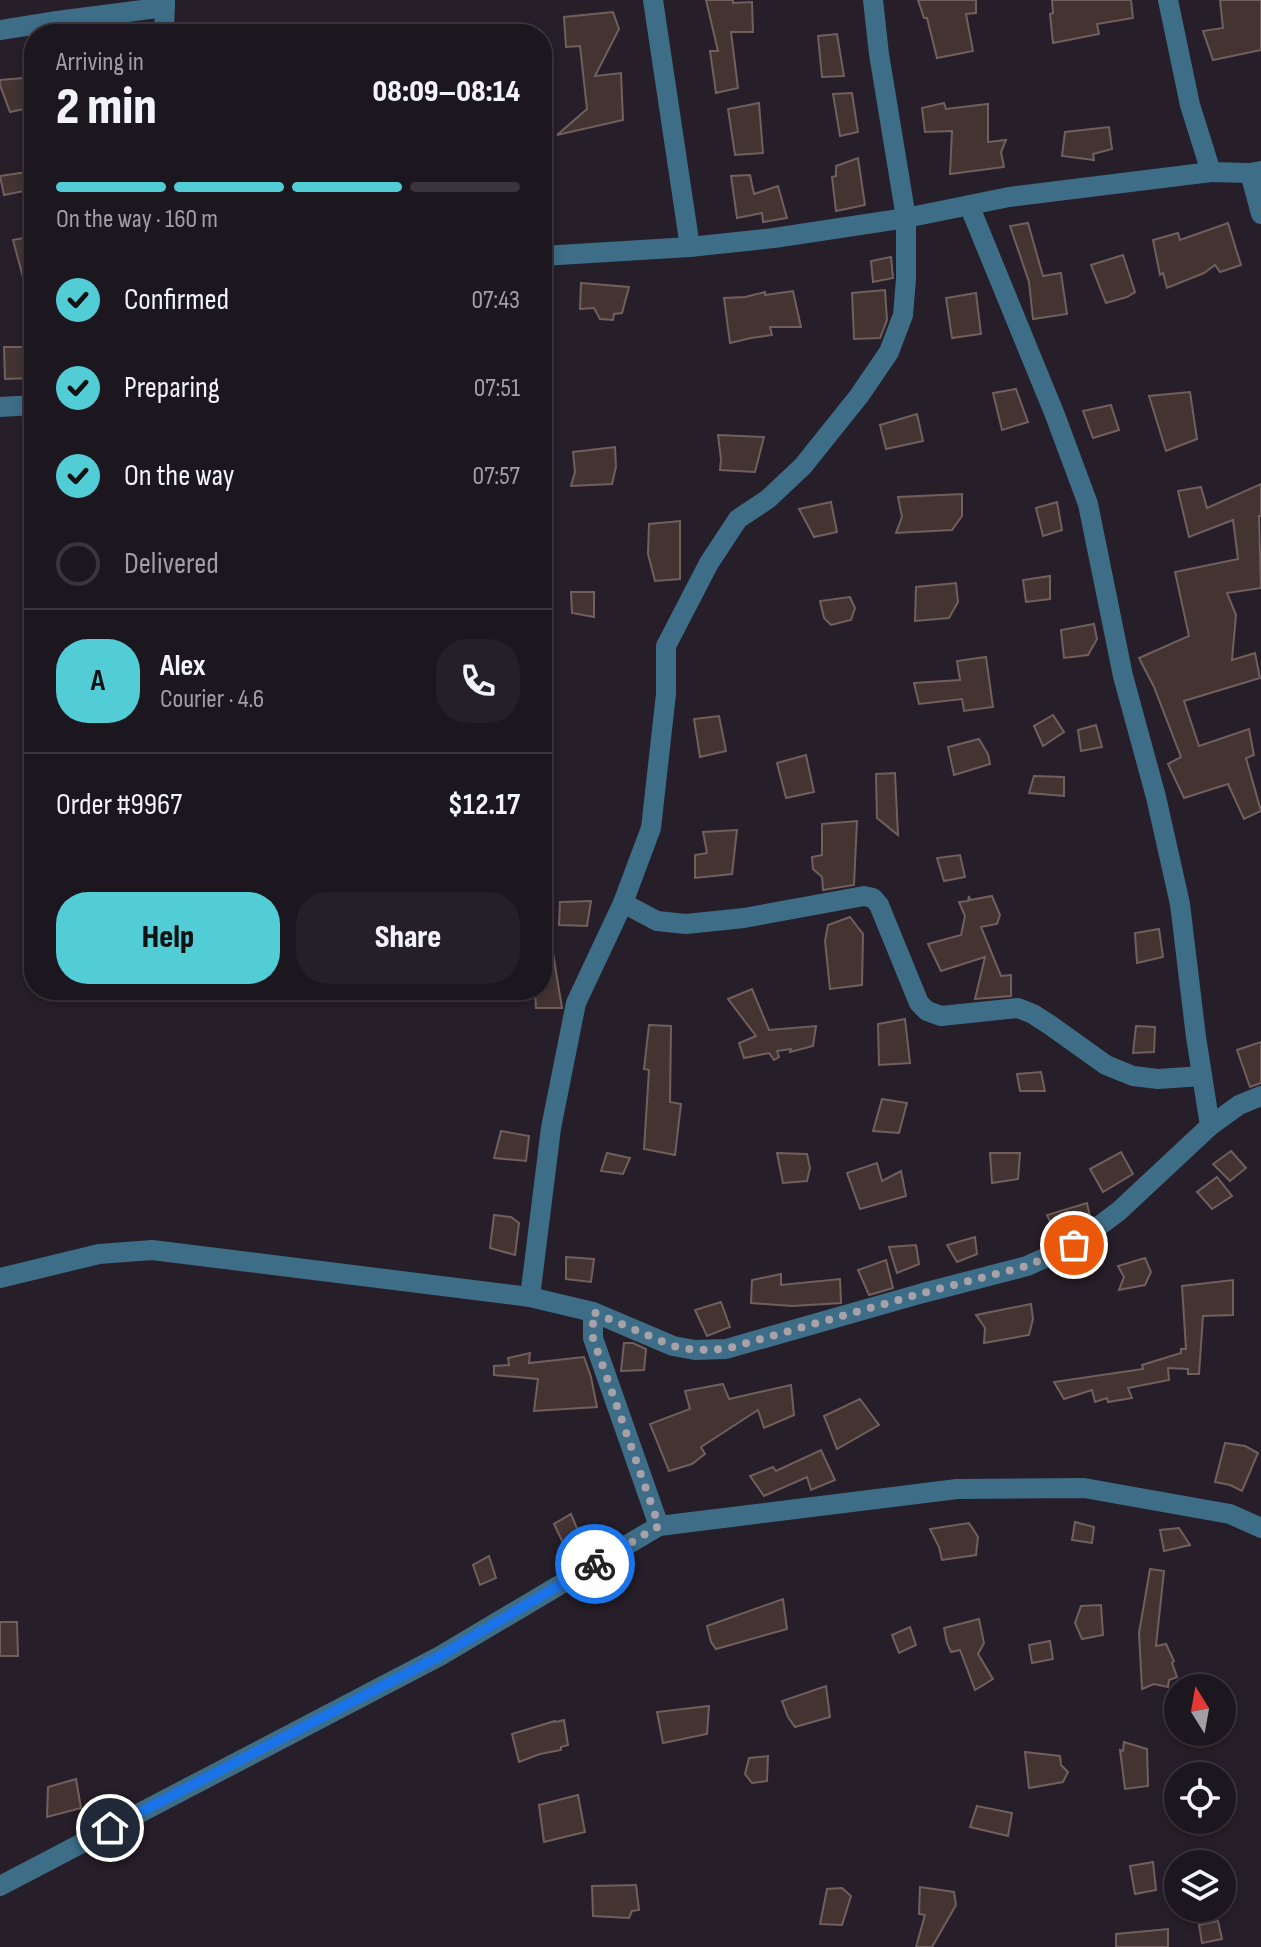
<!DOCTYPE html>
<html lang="en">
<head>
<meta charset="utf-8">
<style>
  body { margin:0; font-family:"Sofia Sans Condensed",sans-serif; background:#251f27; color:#f1f3f6; height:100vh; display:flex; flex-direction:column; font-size:30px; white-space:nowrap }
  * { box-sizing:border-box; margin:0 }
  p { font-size:26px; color:#a09fa4 }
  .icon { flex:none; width:44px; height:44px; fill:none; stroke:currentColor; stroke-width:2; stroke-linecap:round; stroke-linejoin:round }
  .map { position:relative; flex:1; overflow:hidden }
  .details { position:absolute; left:24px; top:24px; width:528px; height:976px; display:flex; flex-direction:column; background:#1c161e; border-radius:32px; box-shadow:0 4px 12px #0003,0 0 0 2px #3a353c }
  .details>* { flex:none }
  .needle { width:52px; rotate:349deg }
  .tools { position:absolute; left:1164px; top:1674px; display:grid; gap:16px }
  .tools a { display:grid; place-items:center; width:72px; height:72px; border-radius:50%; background:#1c161e; box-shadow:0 4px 12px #0003,0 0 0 2px #3a353c; font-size:40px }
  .pin { position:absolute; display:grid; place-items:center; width:68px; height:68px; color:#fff; margin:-34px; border:4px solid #fff; border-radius:50%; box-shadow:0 2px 8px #0007 }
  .courier { position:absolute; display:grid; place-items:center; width:80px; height:80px; margin:-40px; border:6px solid #1a73e8; border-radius:50%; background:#fff; color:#222; box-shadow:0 2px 10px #0007 }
  .overview em { font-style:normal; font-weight:800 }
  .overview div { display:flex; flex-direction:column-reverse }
  .overview { display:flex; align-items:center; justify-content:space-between; height:136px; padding:0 32px }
  h1 { font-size:52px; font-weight:800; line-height:60px }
  .bar { display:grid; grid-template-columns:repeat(4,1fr); gap:12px 8px; align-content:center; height:96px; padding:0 32px }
  .bar i { height:10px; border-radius:6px; background:#3a353c }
  .bar .current { background:#52ccd5 }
  .bar p { grid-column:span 4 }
  .line { display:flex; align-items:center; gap:20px; padding:0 32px; border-top:2px solid #3a353c }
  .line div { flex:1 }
  .round { display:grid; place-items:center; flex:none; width:84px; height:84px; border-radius:32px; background:#251f27 }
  ol { padding:0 32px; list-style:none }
  li { display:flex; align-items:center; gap:24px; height:88px }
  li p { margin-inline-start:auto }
  li .icon { padding:8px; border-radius:50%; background:#52ccd5; color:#111; stroke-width:4 }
  li:last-child { color:#a09fa4 }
  li i { width:44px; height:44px; border:4px solid #3a353c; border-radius:50% }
  .button { display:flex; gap:16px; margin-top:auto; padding:16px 32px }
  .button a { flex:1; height:92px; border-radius:32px; background:#52ccd5; color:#111; font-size:32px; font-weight:800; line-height:92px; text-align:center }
  .button a+a { background:#251f27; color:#f1f3f6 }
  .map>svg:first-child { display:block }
  .building { fill:#433432; stroke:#715f5e; stroke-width:2 }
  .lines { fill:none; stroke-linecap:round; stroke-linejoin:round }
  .minor { stroke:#3e6d88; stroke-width:20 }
  .done { stroke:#a7a1a9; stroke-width:8; stroke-dasharray:0 14.4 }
  .route { stroke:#1a73e8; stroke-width:10 }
</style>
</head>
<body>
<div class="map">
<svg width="1261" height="1947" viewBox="0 0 1261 1947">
  <rect width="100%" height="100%" fill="#261e28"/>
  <g class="building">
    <polygon points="706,0 733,0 733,3 752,2 753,32 731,32 738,88 716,93 710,51 718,51"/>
    <polygon points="918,0 976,0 976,13 966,14 973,51 937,58 927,18 924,18"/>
    <polygon points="1052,0 1131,0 1133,18 1097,24 1099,34 1053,43 1050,14 1053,13"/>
    <polygon points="1220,0 1261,0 1261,50 1213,60 1203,31 1223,28"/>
    <polygon points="613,12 619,29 595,76 621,73 623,120 557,135 587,109 580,46 566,47 564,17"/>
    <polygon points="837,34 844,76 822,77 818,36"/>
    <polygon points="34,77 34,107 10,112 0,85 0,80"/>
    <polygon points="852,93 858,132 840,136 833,94"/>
    <polygon points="759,103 763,153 735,155 728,109"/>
    <polygon points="944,103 946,109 988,104 988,142 1006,140 1001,152 1004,167 950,174 952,131 925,132 922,108"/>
    <polygon points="1109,127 1112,149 1093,154 1094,160 1062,156 1065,132"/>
    <polygon points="858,158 865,205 836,211 832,177 836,176 836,166"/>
    <polygon points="27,172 29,190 4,195 0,176"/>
    <polygon points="750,175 754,194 778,186 787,218 763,222 762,213 737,218 731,176"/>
    <polygon points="1028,223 1043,276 1061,273 1067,314 1033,319 1029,282 1010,226"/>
    <polygon points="1228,223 1241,265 1220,272 1215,265 1204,273 1167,288 1163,273 1160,275 1153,240 1178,233 1180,240"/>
    <polygon points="34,236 34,295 28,296 13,240"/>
    <polygon points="1123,255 1135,292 1127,297 1106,303 1091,265"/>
    <polygon points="891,257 893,278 873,282 871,261"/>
    <polygon points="581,283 629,287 622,313 614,314 613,320 600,319 594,308 580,309"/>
    <polygon points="885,290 887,320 880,338 854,339 852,293"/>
    <polygon points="793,291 801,327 770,327 772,335 751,338 730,343 724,298 745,297 765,292 765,295"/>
    <polygon points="976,293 981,334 952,338 946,298"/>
    <polygon points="4,347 34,347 34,378 5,379"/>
    <polygon points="1016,389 1028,422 1002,430 993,393"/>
    <polygon points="1190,392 1197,439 1166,451 1149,396"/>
    <polygon points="1111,405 1119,430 1093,438 1083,411"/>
    <polygon points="917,414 923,441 886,449 880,425"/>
    <polygon points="718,435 764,437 755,472 720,470 721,459"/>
    <polygon points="615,447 616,467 612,484 571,486 575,472 573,452"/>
    <polygon points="1261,484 1261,516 1259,516 1261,588 1227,593 1236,615 1232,660 1255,653 1260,678 1184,701 1199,746 1249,729 1254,755 1246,758 1261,811 1244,819 1228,784 1184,798 1168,764 1181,757 1154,687 1139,658 1189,636 1175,572 1238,559 1233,520 1189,537 1178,491 1201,487 1207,508"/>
    <polygon points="962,494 962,516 952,530 896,533 902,517 898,497"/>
    <polygon points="831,502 837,532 814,537 799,509"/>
    <polygon points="1057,502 1062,530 1043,536 1036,508"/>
    <polygon points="680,521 680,579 655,581 648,554 649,524"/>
    <polygon points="1050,576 1050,599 1026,602 1023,580"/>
    <polygon points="956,583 958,602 949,618 915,621 916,587"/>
    <polygon points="571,592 594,592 594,617 572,613"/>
    <polygon points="850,597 855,608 851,620 831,625 824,618 820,601"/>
    <polygon points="1094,624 1097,639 1088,655 1064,658 1061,630"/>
    <polygon points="986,657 993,707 964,711 962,699 919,704 914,683 960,680 957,661"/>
    <polygon points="1053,715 1064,732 1043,746 1034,726"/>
    <polygon points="719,716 726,751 700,757 694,719"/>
    <polygon points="1096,725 1102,747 1081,751 1078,730"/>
    <polygon points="979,739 988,754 990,764 954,775 948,747"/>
    <polygon points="806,755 814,792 786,798 777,763"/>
    <polygon points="895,773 898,835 877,818 876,774"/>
    <polygon points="1034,776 1064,777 1064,796 1029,793"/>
    <polygon points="857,821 854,885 823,890 822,877 813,869 812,857 822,855 822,824"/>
    <polygon points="737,830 732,874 695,878 695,855 707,853 703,832"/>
    <polygon points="960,855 965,877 944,881 937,858"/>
    <polygon points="969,896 970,900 992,896 1000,915 997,924 981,927 1001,976 1011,975 1011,996 975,999 985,957 941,971 928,944 961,935 965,916 959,902 968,901"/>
    <polygon points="591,901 587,926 559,925 560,902"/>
    <polygon points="850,917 863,934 862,985 830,989 825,941 828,925"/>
    <polygon points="1159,929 1163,957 1137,963 1135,933"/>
    <polygon points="552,947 562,1008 536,1008 535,990 542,990 542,948"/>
    <polygon points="752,989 769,1030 816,1026 813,1046 790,1052 791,1049 777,1051 779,1057 774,1060 769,1053 744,1058 739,1043 756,1036 728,999"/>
    <polygon points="905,1019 910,1063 879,1065 878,1024"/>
    <polygon points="649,1025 671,1026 670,1102 681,1104 675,1155 644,1149 649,1070 644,1069"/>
    <polygon points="1136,1026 1155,1027 1154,1052 1133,1053"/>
    <polygon points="1261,1042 1261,1083 1250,1087 1237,1050"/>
    <polygon points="1041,1072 1045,1091 1020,1091 1017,1074"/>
    <polygon points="882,1099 907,1103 899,1133 873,1131"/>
    <polygon points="501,1131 529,1136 526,1161 494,1158"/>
    <polygon points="1231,1151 1246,1168 1230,1181 1213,1164"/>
    <polygon points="1121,1152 1133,1174 1103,1192 1090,1169"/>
    <polygon points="607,1153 630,1158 623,1174 601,1171"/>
    <polygon points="777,1153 807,1154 810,1168 807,1181 783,1183"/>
    <polygon points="990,1153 1020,1153 1018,1179 992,1183"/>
    <polygon points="877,1163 882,1181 901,1171 906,1196 860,1209 847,1173"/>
    <polygon points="1217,1177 1232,1196 1212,1209 1197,1192"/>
    <polygon points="1087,1203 1090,1217 1067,1234 1058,1238 1047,1215"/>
    <polygon points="494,1215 511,1217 519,1223 515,1255 490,1248"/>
    <polygon points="975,1237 977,1254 957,1262 947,1245"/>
    <polygon points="916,1245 919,1264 897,1273 889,1247"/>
    <polygon points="566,1257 594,1259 591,1282 566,1279"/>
    <polygon points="1145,1258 1151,1272 1145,1285 1119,1290 1124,1277 1118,1266"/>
    <polygon points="886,1260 893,1288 869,1295 858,1270"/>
    <polygon points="781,1274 781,1285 840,1279 841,1303 792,1306 751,1303 752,1280"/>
    <polygon points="1233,1280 1233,1315 1203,1316 1199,1374 1188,1374 1188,1369 1168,1368 1169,1380 1128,1388 1132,1398 1108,1402 1107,1398 1095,1402 1092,1390 1064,1399 1054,1382 1143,1369 1142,1365 1181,1353 1181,1349 1186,1349 1182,1286"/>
    <polygon points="721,1302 730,1327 707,1336 695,1310"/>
    <polygon points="1031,1304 1033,1319 1029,1335 984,1343 985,1328 976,1315"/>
    <polygon points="624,1343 633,1343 646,1349 644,1370 621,1371"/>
    <polygon points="530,1353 529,1363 584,1357 591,1377 597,1407 534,1411 538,1379 494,1375 494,1366 509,1365 508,1358"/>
    <polygon points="723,1384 729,1399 791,1385 794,1415 764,1428 758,1410 701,1447 705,1454 692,1464 669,1471 650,1424 690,1409 685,1391"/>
    <polygon points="860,1399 879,1425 837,1449 824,1416"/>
    <polygon points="1225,1443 1245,1446 1258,1453 1242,1491 1230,1485 1215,1482"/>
    <polygon points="821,1450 835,1480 811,1490 807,1477 764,1496 750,1476 773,1467 776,1471"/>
    <polygon points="571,1514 581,1538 564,1545 554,1524"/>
    <polygon points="1075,1522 1094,1527 1092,1543 1072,1540"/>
    <polygon points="969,1523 978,1537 976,1555 942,1560 939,1547 930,1529"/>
    <polygon points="1179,1528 1190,1545 1164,1551 1160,1530"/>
    <polygon points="489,1556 496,1578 480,1585 473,1565"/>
    <polygon points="1150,1569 1164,1571 1156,1646 1166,1644 1174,1661 1172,1663 1177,1677 1169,1680 1168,1687 1154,1684 1142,1689 1139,1633"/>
    <polygon points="783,1599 787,1629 716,1649 711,1642 707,1626"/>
    <polygon points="1101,1605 1103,1635 1082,1639 1075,1623 1081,1606"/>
    <polygon points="979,1619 984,1643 978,1654 993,1679 975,1690 960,1650 951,1652 947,1643 944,1628"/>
    <polygon points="0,1622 17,1622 18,1656 0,1656"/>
    <polygon points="910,1627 916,1645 899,1653 892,1635"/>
    <polygon points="1050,1641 1053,1659 1032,1663 1029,1645"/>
    <polygon points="826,1686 830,1717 795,1727 788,1717 782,1701"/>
    <polygon points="709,1706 707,1734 663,1743 657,1712"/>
    <polygon points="564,1720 568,1745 561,1747 561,1750 540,1754 519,1762 512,1734 555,1721 556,1722"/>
    <polygon points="1124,1742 1147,1749 1148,1786 1125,1789 1120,1750 1123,1751"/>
    <polygon points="1025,1752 1060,1756 1061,1765 1068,1772 1063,1782 1029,1788"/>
    <polygon points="768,1756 767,1781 752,1783 745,1774 749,1758"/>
    <polygon points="76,1779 81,1808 47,1817 48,1787"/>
    <polygon points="578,1795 585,1832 544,1842 539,1805"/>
    <polygon points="977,1806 1012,1813 1008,1836 970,1827"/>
    <polygon points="1153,1862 1156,1890 1135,1894 1130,1866"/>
    <polygon points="636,1885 639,1910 632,1911 629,1918 593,1916 592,1886"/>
    <polygon points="920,1887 954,1892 956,1905 932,1947 916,1947 925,1915 919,1914"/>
    <polygon points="842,1888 851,1896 842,1925 820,1924 827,1889"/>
    <polygon points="1218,1921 1222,1939 1202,1943 1199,1925"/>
    <polygon points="1168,1929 1168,1947 1116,1947 1116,1934"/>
  </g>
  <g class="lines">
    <g class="minor">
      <polyline points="653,0 690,247 774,238 906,218 1009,197 1211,172"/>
      <polyline points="1168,0 1190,105 1211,172 1250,173 1261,171"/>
      <polyline points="0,30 57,21 165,7"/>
      <polyline points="164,34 165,0"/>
      <polyline points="1250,173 1261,214"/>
      <polyline points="969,205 1055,415 1088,504 1123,676 1156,797 1180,904 1196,1037 1210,1126"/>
      <polyline points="542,256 690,247"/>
      <polyline points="0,407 34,405"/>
      <polyline points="623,903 657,921 686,924 744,918 864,896 873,898 879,905 919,1003 927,1011 941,1016 1018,1008 1033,1014 1050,1025 1106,1065 1133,1076 1158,1079 1202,1076"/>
      <polyline points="0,1278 99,1254 152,1250 530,1297 593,1312 593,1338 659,1526"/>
      <polyline points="530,1297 551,1128 576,1003 623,903 651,828 666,694 666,646 709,563 738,519 768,499 803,466 859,396 889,352 903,315 906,279 906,218 879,54 873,0"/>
      <polyline points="593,1312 673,1346 695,1350 726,1349 923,1293 1027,1266 1074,1245 1119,1211 1210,1126 1239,1105 1261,1096"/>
      <polyline points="0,1886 440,1656 659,1526 957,1489 1084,1488 1230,1514 1261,1528"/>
    </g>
  </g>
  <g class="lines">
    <polyline class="done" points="595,1564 659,1526 593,1338 593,1312 673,1346 695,1350 726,1349 923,1293 1027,1266 1074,1245"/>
    <polyline class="route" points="110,1828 440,1656 595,1564"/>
  </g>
</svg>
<div class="tools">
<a><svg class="needle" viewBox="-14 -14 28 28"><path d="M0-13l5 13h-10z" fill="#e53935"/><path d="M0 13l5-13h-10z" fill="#a09fa4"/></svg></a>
<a><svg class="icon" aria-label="locate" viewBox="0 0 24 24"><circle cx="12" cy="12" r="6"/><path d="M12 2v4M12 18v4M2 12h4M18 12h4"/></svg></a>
<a><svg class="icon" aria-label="layers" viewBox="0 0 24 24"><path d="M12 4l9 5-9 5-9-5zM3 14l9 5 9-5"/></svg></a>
</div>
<div class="pin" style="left:1074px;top:1245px;background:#ea580c"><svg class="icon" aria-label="bag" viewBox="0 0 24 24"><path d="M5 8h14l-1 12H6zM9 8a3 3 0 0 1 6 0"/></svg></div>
<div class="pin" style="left:110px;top:1828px;background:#1f2937"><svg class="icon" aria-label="home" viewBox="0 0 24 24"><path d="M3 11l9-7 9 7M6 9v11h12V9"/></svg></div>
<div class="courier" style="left:595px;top:1564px"><svg class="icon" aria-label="bike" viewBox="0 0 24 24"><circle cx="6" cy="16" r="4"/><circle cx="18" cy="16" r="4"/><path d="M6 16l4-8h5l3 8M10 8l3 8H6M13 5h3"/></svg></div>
<section class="details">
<div class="overview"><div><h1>2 min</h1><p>Arriving in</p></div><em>08:09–08:14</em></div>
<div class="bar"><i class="current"></i><i class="current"></i><i class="current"></i><i></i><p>On the way · 160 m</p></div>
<ol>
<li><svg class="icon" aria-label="check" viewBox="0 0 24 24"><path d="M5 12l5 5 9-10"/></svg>Confirmed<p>07:43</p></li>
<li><svg class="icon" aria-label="check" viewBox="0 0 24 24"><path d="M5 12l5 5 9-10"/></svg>Preparing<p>07:51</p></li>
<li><svg class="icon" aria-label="check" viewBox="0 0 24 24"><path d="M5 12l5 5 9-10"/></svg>On the way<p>07:57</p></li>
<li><i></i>Delivered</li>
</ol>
<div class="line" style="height:144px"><b class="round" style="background:#52ccd5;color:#111">A</b><div><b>Alex</b><p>Courier · 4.6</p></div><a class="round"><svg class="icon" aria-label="phone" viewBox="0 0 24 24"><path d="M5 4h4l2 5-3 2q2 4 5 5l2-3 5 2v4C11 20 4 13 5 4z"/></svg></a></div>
<div class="line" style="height:104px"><div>Order #9967</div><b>$12.17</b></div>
<div class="button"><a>Help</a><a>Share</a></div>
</section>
</div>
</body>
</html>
